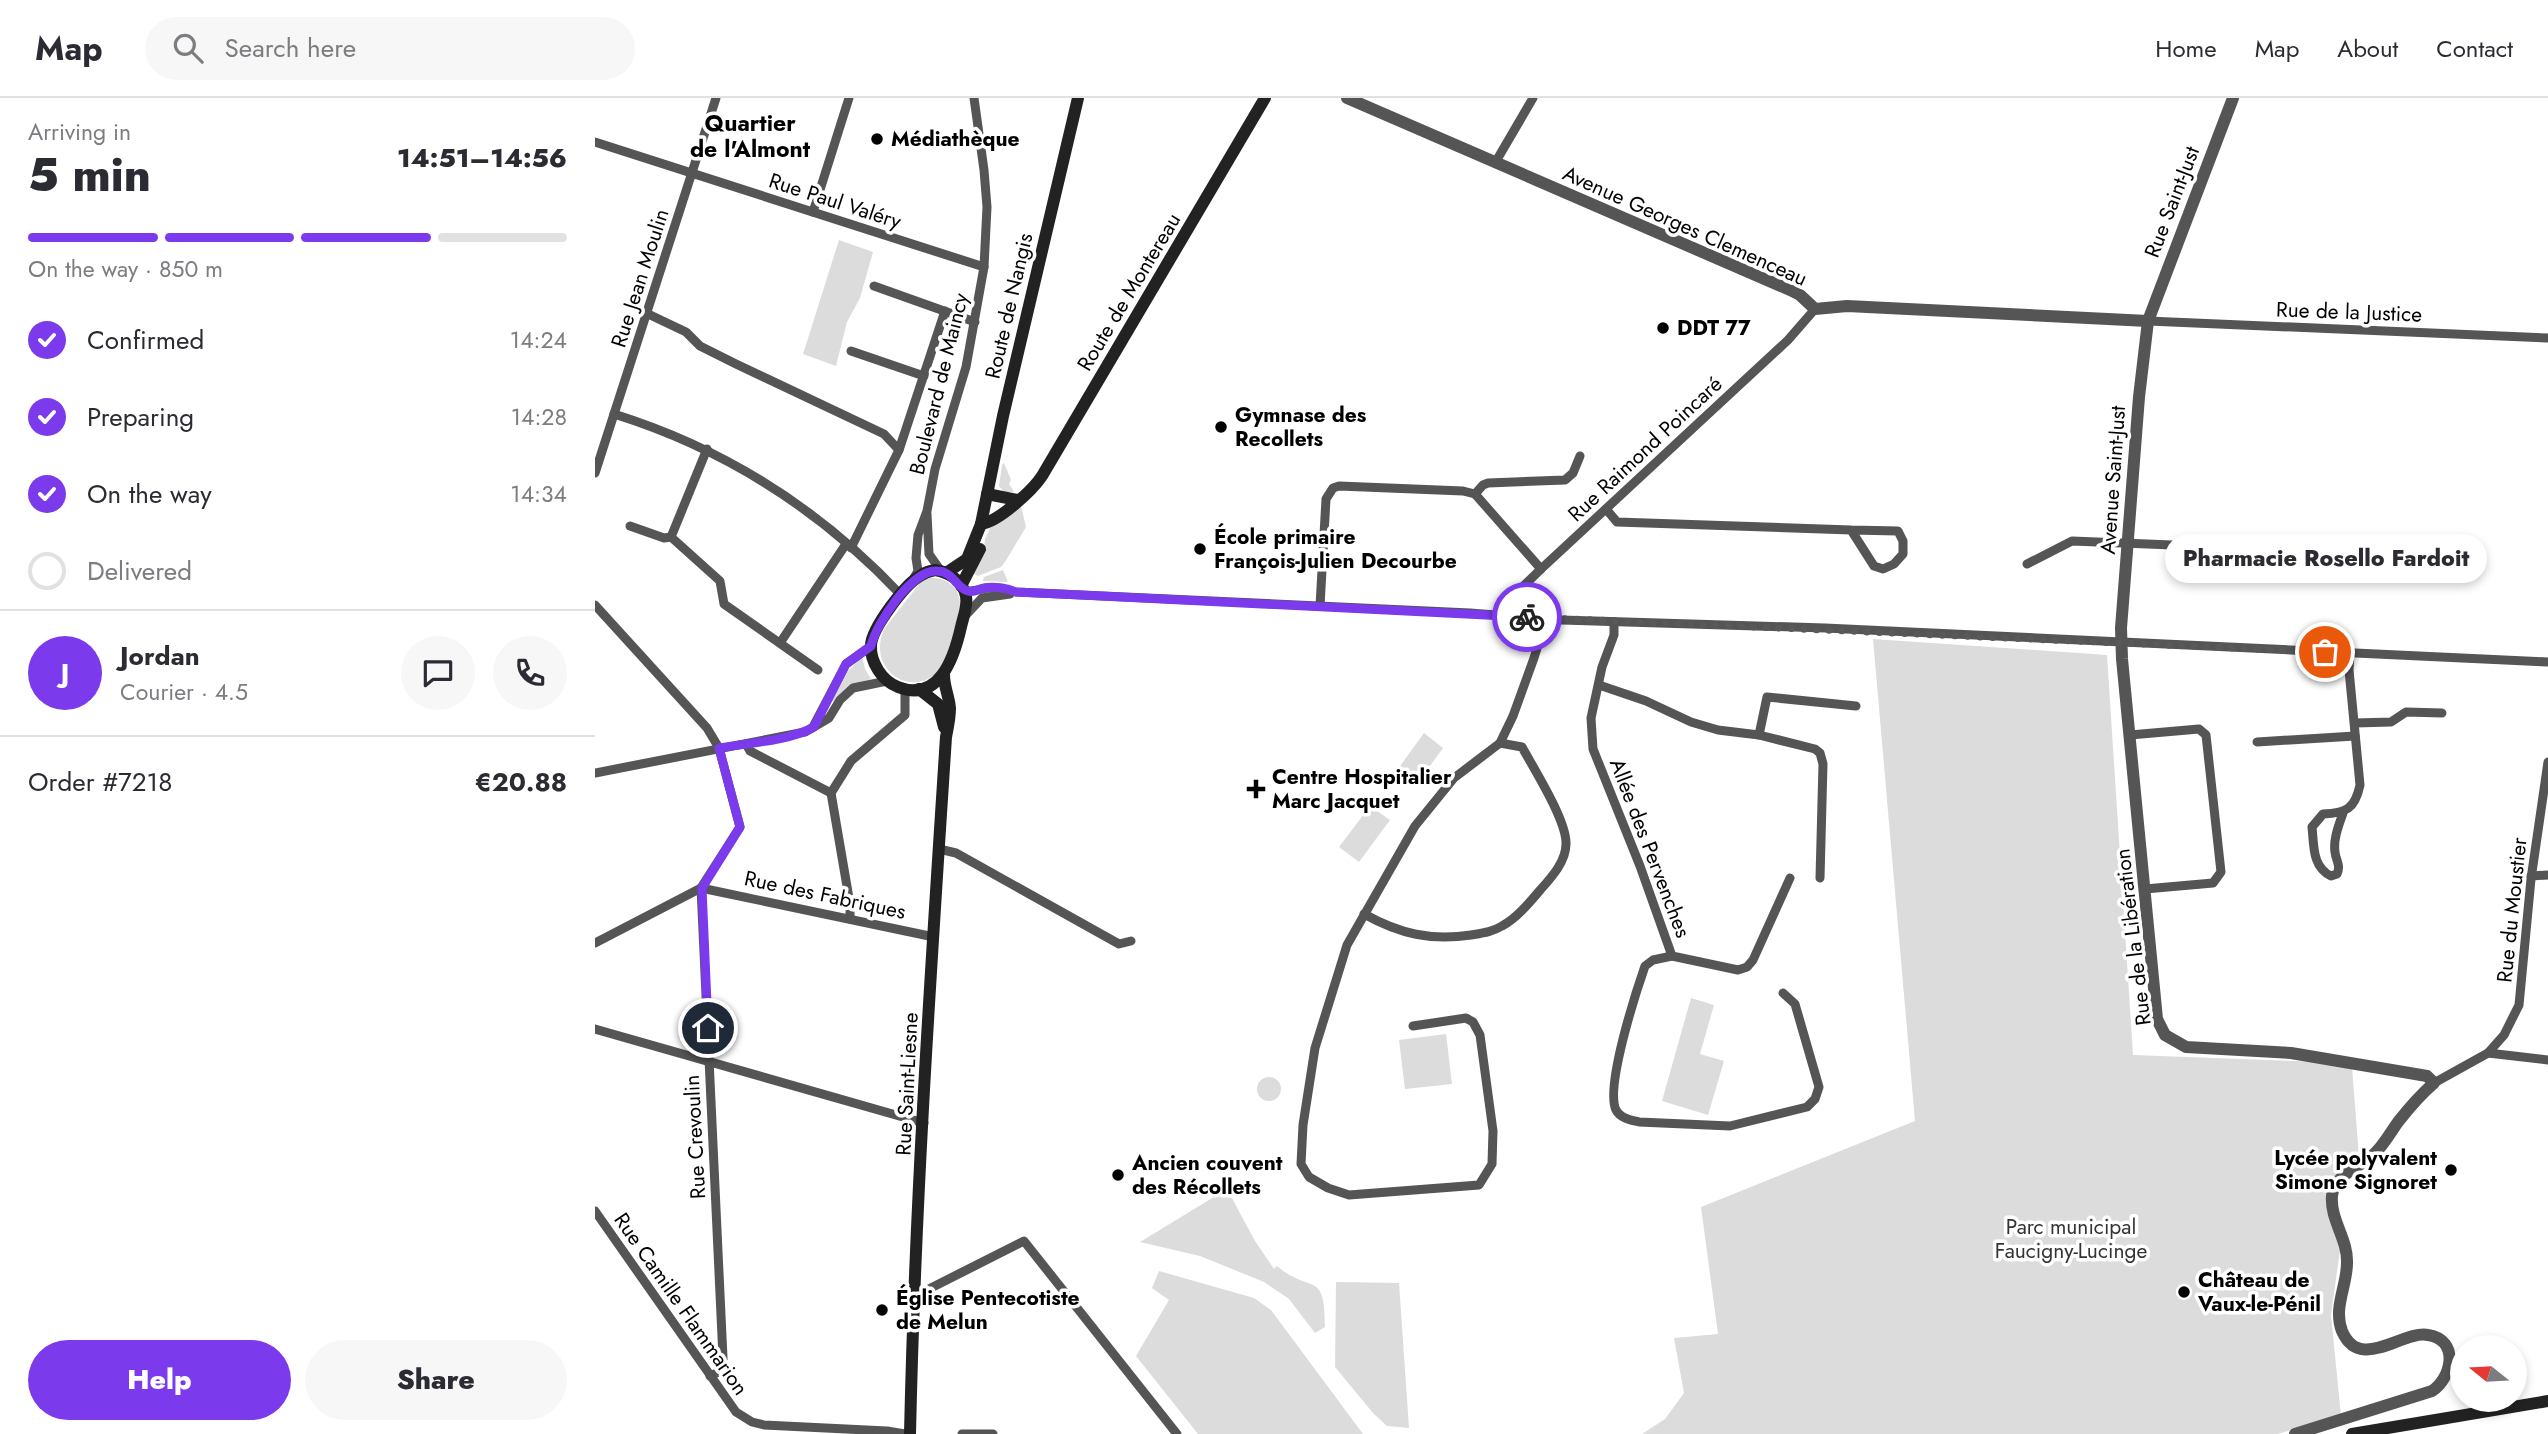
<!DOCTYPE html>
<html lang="en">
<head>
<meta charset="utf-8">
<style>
  body { margin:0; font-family:Jost,sans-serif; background:#f7f7f7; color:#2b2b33; height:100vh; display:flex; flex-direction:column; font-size:26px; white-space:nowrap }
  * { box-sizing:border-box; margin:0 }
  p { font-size:23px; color:#7c7c81 }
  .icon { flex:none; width:38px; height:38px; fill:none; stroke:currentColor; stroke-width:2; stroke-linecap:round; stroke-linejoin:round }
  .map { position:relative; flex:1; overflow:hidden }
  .sheet { display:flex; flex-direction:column; background:#fff; width:595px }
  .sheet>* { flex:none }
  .needle { width:46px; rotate:288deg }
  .controls { position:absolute; left:1855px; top:1237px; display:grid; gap:14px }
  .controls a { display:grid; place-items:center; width:77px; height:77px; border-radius:50%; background:#fff; box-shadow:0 4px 10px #0003; font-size:35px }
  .pin { position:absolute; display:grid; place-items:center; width:60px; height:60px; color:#fff; margin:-30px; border:4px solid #fff; border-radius:50%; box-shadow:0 2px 7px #0007 }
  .courier { position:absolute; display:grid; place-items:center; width:70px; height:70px; margin:-35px; border:5px solid #7c3aed; border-radius:50%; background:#fff; color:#222; box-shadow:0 2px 9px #0007 }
  .bubble { position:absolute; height:49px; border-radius:24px; background:#fff; box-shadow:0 4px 10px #0003; font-size:23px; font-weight:800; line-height:49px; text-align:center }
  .headline em { font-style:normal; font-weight:800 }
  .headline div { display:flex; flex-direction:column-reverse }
  .headline { display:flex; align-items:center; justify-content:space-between; height:119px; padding:0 28px }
  h1 { font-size:46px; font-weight:800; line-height:52px }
  .bar { display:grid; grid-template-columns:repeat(4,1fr); gap:10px 7px; align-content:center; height:84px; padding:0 28px }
  .bar i { height:9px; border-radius:5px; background:#e1e1e2 }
  .bar .active { background:#7c3aed }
  .bar p { grid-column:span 4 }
  .line { display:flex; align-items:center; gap:18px; padding:0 28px; border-top:2px solid #e1e1e2 }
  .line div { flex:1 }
  .round { display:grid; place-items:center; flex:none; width:74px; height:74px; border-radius:37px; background:#f7f7f7 }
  ol { padding:0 28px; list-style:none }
  li { display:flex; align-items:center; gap:21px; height:77px }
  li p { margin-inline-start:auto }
  li .icon { padding:7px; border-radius:50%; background:#7c3aed; color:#fff; stroke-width:4 }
  li:last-child { color:#7c7c81 }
  li i { width:38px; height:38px; border:4px solid #e1e1e2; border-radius:50% }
  .action { display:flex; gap:14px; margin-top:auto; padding:14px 28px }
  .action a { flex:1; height:80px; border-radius:42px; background:#7c3aed; color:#fff; font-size:28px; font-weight:800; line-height:80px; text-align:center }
  .action a+a { background:#f7f7f7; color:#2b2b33 }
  header { display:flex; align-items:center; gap:42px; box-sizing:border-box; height:98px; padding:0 35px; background:#fff; border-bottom:2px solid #e1e1e2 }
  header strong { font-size:33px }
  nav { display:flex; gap:38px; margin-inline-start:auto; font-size:24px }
  .search { width:490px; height:63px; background:#f7f7f7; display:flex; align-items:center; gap:18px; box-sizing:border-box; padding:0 24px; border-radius:38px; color:#7c7c81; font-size:26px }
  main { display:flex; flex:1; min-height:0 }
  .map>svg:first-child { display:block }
  .green { fill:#dcdcdc }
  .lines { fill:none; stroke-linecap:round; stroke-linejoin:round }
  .minor { stroke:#555; stroke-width:9 }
  .tertiary { stroke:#555; stroke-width:12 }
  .secondary { stroke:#222; stroke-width:12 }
  .done { stroke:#595959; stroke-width:7; stroke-dasharray:0 12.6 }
  .route { stroke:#7c3aed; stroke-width:9 }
  .poi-dot { fill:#000; stroke:#fff; stroke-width:2.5 }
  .labels { text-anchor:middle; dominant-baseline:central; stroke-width:7; stroke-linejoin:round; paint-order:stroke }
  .poi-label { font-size:21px; font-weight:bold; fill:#000; stroke:#fff; text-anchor:start }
  .street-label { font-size:21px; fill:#000; stroke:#fff }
  .park-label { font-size:21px; fill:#333; stroke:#fff }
  .neighbourhood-label { font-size:23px; font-weight:bold; fill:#000; stroke:#fff }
</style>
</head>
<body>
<header>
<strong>Map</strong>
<div class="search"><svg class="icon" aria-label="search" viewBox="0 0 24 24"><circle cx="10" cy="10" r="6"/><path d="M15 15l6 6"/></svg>Search here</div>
<nav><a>Home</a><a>Map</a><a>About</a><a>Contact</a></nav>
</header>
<main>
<section class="sheet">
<div class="headline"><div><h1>5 min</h1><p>Arriving in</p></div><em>14:51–14:56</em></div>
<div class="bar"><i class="active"></i><i class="active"></i><i class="active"></i><i></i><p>On the way · 850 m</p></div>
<ol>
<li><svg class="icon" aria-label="check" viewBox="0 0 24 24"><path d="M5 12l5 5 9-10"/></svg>Confirmed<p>14:24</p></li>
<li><svg class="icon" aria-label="check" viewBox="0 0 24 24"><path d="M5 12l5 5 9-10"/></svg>Preparing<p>14:28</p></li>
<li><svg class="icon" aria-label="check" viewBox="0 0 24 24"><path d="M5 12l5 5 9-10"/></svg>On the way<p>14:34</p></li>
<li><i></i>Delivered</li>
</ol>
<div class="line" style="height:126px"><b class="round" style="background:#7c3aed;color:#fff">J</b><div><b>Jordan</b><p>Courier · 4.5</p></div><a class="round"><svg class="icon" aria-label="chat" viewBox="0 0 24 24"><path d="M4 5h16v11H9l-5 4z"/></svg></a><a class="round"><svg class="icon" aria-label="phone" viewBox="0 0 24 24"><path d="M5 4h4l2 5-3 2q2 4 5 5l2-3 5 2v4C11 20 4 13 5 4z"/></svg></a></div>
<div class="line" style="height:91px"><div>Order #7218</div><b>€20.88</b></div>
<div class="action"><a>Help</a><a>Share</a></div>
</section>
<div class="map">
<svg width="1953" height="1336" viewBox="0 0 1953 1336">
  <rect width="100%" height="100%" fill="#fff"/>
  <g class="green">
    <polygon points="244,142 278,154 265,200 252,224 241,268 208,256"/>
    <polygon points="409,365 416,382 414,386 419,394 409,394 404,388 407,367"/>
    <polygon points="426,408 431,429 410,464 406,469 383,478 377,475 388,457 390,441 396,428"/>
    <polygon points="408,472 413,484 388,483 389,479"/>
    <path d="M334 480C352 479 366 489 365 509 361 526 359 547 351 562 328 607 269 577 289 531L325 485Z"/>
    <polygon points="1278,541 1512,557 1538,957 1725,964 1757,969 1764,1059 1735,1087 1745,1152 1736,1217 1746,1318 1682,1336 1047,1336 1070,1321 1089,1295 1079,1240 1123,1236 1106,1109 1320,1023"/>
    <polygon points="267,559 270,571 276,581 258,587 239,604 237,603 253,573"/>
    <polygon points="829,635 848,650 819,690 800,675"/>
    <polygon points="775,708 795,722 764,764 744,749"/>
    <polygon points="1096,900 1119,907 1105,956 1129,963 1113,1017 1067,1003"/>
    <polygon points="851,936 857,986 810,991 804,942"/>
    <circle cx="674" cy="991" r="12"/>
    <path d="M632 1091 660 1143 679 1171 682 1168C716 1197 730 1170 730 1229L720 1235 694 1201 669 1184 605 1158 545 1144Z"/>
    <polygon points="564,1173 659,1200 676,1212 768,1336 603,1336 541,1258 574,1202 557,1190"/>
    <polygon points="741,1184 804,1185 814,1330 792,1328 778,1315 740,1269"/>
  </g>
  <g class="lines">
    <g class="minor">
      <polyline points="0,44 389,169"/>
      <polyline points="900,65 938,0"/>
      <polyline points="218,114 254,0"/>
      <polyline points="279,188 380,224"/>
      <polyline points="51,215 91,234 105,248 141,266 289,336 304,352"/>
      <polyline points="1553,223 1953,240"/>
      <polyline points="256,253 329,278"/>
      <path d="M19 316C131 351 226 412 306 497"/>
      <polyline points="0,375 121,0"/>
      <polyline points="880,396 888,387 893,385 970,382 978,375 985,358"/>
      <polyline points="880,396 946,471"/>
      <polyline points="1011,411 1022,424 1256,432 1279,468 1288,471 1299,466 1308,456 1308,443 1303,433 1256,432"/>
      <polyline points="332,416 334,456 346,473"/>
      <polyline points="35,428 69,440 76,439"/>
      <polyline points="76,439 125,483 129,506 223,572"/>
      <polyline points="76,439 112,351"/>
      <polyline points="256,450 304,352 350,213"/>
      <polyline points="1432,466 1477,443 1652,450 1665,457 1671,466 1654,476"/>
      <polyline points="319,480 323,473 321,460 323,437 332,413 340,371 371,269 389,169 392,109 389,72 379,0"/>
      <path d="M369 492C378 495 383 491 392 490 402 490 412 491 421 494L875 515 967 522 1230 530 1953 564"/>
      <polyline points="0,507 112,630 124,650 145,729 106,790"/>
      <polyline points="725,508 731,401 738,390 744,388 868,393 880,396"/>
      <polyline points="904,516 910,506 946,471 1193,242 1220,211"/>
      <polyline points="371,517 387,500 415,496"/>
      <polyline points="1019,524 1019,537 1007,569 996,620 998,651 1045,768 1077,858 1143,872 1152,869 1158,862 1195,780"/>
      <polyline points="185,545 251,446"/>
      <polyline points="1004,587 1051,603 1096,624 1123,632 1164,637 1220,651 1225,655 1228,666 1225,780"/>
      <polyline points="1760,625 1796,624 1811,614 1847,615"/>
      <polyline points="219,627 251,566 276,548"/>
      <polyline points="1164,637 1172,599 1261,608"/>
      <polyline points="1535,637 1604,631 1611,637 1626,774 1618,785 1550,791"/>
      <polyline points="1662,644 1760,638"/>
      <polyline points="151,646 155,653 236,695"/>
      <polyline points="0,675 210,634 234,620 245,602 258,590 292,583"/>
      <path d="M1748 715C1744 727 1738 741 1740 754 1741 763 1746 767 1742 776L1736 778C1717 769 1719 747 1717 729L1728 716C1751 715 1760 711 1765 687L1754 572 1755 555"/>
      <polyline points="344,751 361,755 524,846 536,843"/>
      <polyline points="1936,778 1953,777"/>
      <polyline points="106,790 128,1260 128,1272 115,1278"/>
      <path d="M769 816C805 836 836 843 876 837 888 835 897 834 907 828 922 820 935 804 946 791 957 779 971 763 971 746 972 723 939 671 927 649L905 645"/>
      <polyline points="255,821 255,806 236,695 256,663 310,617 310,591"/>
      <polyline points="0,845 106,790 339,839"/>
      <path d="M1077 858 1058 862 1050 868C1041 894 1010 989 1021 1012 1025 1020 1036 1022 1044 1024L1135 1028 1212 1009 1220 1001 1224 989 1200 906 1188 895"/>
      <polyline points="818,928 871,920 878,924 885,937 898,1033 897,1066 884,1087 754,1097 733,1090 714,1079 706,1066 708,1027 720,950 752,847 820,728 859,680 905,645 918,618 939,560 947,534 948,520"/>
      <polyline points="0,931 329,1025"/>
      <polyline points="1893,955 1953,962"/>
      <polyline points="1839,985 1893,955 1909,937 1924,907 1936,781 1953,664"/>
      <polyline points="0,1113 141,1314 157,1324 169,1327 292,1333 310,1336"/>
      <polyline points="320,1198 429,1143 582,1336"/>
      <polyline points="367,1336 398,1336"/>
    </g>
    <g class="tertiary">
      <polyline points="752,0 1195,192 1205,197 1220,211 1252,208 1553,223"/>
      <path d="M1638 0 1553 223 1544 299 1526 530 1527 561 1562 921 1570 937 1591 949 1696 955 1832 978 1839 985C1825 997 1814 1010 1803 1024 1795 1035 1788 1049 1777 1058 1763 1070 1739 1077 1737 1098 1735 1122 1753 1141 1752 1165 1752 1188 1738 1210 1747 1233 1765 1275 1807 1232 1833 1237 1865 1242 1857 1280 1837 1293L1700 1336"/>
    </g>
    <g class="secondary">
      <polyline points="392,396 423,402"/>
      <path d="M386 426C403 424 437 393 447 378L670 0"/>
      <path d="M340 472C354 474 368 483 371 498 373 508 368 520 366 529 359 560 344 605 303 589 287 583 275 564 276 547 277 530 310 486 325 478 329 475 335 473 340 472Z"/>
      <polyline points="351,475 372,461 386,426 408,318 483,0"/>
      <polyline points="366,488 385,451"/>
      <polyline points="324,591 343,606 349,629"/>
      <path d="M315 1336C320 1104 336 870 351 639 353 629 355 620 355 610 354 598 349 589 349 577"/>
      <polyline points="1757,1336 1953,1303"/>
    </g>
  </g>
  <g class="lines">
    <polyline class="done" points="932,519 1730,554"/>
    <path class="route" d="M113 930 107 790 145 729 124 650C153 645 194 643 219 629L251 566 276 548C281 526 317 471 342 473 358 473 362 491 373 493 379 495 383 491 389 490 399 488 412 490 421 494L486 497 932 519"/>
  </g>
  <g class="poi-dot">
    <circle cx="282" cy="41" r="7"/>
    <circle cx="1068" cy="230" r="7"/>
    <circle cx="626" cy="329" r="7"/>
    <circle cx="605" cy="451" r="7"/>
    <path d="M657.5 680.5h7v7h7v7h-7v7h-7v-7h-7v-7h7z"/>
    <circle cx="1856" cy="1072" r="7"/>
    <circle cx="523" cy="1077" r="7"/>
    <circle cx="1589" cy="1194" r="7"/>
    <circle cx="287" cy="1212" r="7"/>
  </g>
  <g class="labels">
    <g class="poi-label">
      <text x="296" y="41">Médiathèque</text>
      <text x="1082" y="230">DDT 77</text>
      <text x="640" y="317">Gymnase des<tspan x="640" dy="24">Recollets</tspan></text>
      <text x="619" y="439">École primaire<tspan x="619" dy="24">François-Julien Decourbe</tspan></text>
      <text x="677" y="679">Centre Hospitalier<tspan x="677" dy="24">Marc Jacquet</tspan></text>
      <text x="1842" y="1060" text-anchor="end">Lycée polyvalent<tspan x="1842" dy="24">Simone Signoret</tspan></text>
      <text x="537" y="1065">Ancien couvent<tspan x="537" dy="24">des Récollets</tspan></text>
      <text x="1603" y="1182">Château de<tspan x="1603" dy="24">Vaux-le-Pénil</tspan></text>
      <text x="301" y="1200">Église Pentecotiste<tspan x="301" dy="24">de Melun</tspan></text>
    </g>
    <g class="street-label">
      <text transform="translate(240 103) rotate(18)">Rue Paul Valéry</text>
      <text transform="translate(1577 104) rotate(-69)">Rue Saint-Just</text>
      <text transform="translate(1090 128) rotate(24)">Avenue Georges Clemenceau</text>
      <text transform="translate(45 180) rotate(-72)">Rue Jean Moulin</text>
      <text transform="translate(534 194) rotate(-59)">Route de Montereau</text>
      <text transform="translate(414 208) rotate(-77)">Route de Nangis</text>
      <text transform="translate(1754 214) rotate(2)">Rue de la Justice</text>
      <text transform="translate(344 286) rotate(-76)">Boulevard de Maincy</text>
      <text transform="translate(1050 351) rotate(-43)">Rue Raimond Poincaré</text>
      <text transform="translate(1518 382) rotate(-86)">Avenue Saint-Just</text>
      <text transform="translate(1055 750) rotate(69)">Allée des Pervenches</text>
      <text transform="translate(230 797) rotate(12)">Rue des Fabriques</text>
      <text transform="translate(1917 812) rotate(-84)">Rue du Moustier</text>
      <text transform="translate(1538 839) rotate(-97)">Rue de la Libération</text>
      <text transform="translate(312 986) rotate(-87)">Rue Saint-Liesne</text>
      <text transform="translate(100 1039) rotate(-93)">Rue Crevoulin</text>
      <text transform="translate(86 1206) rotate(55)">Rue Camille Flammarion</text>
    </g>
    <g class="park-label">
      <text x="1476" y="1129">Parc municipal<tspan x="1476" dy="24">Faucigny-Lucinge</tspan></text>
    </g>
    <g class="neighbourhood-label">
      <text x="155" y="25">Quartier<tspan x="155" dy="26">de l'Almont</tspan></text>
    </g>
  </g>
</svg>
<div class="controls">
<a><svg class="needle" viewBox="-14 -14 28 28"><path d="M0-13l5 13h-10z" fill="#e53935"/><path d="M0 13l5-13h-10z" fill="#7c7c81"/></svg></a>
</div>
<div class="pin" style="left:1730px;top:554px;background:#ea580c"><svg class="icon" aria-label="bag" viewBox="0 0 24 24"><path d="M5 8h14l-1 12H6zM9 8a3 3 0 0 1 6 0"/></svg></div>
<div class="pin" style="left:113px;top:930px;background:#1f2937"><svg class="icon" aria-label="home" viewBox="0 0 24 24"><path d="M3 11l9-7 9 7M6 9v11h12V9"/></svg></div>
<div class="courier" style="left:932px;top:519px"><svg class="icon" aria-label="bike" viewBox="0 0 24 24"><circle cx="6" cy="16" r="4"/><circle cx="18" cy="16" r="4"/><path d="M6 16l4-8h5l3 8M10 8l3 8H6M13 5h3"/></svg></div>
<div class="bubble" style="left:1570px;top:436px;width:322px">Pharmacie Rosello Fardoit</div>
</div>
</main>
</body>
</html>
